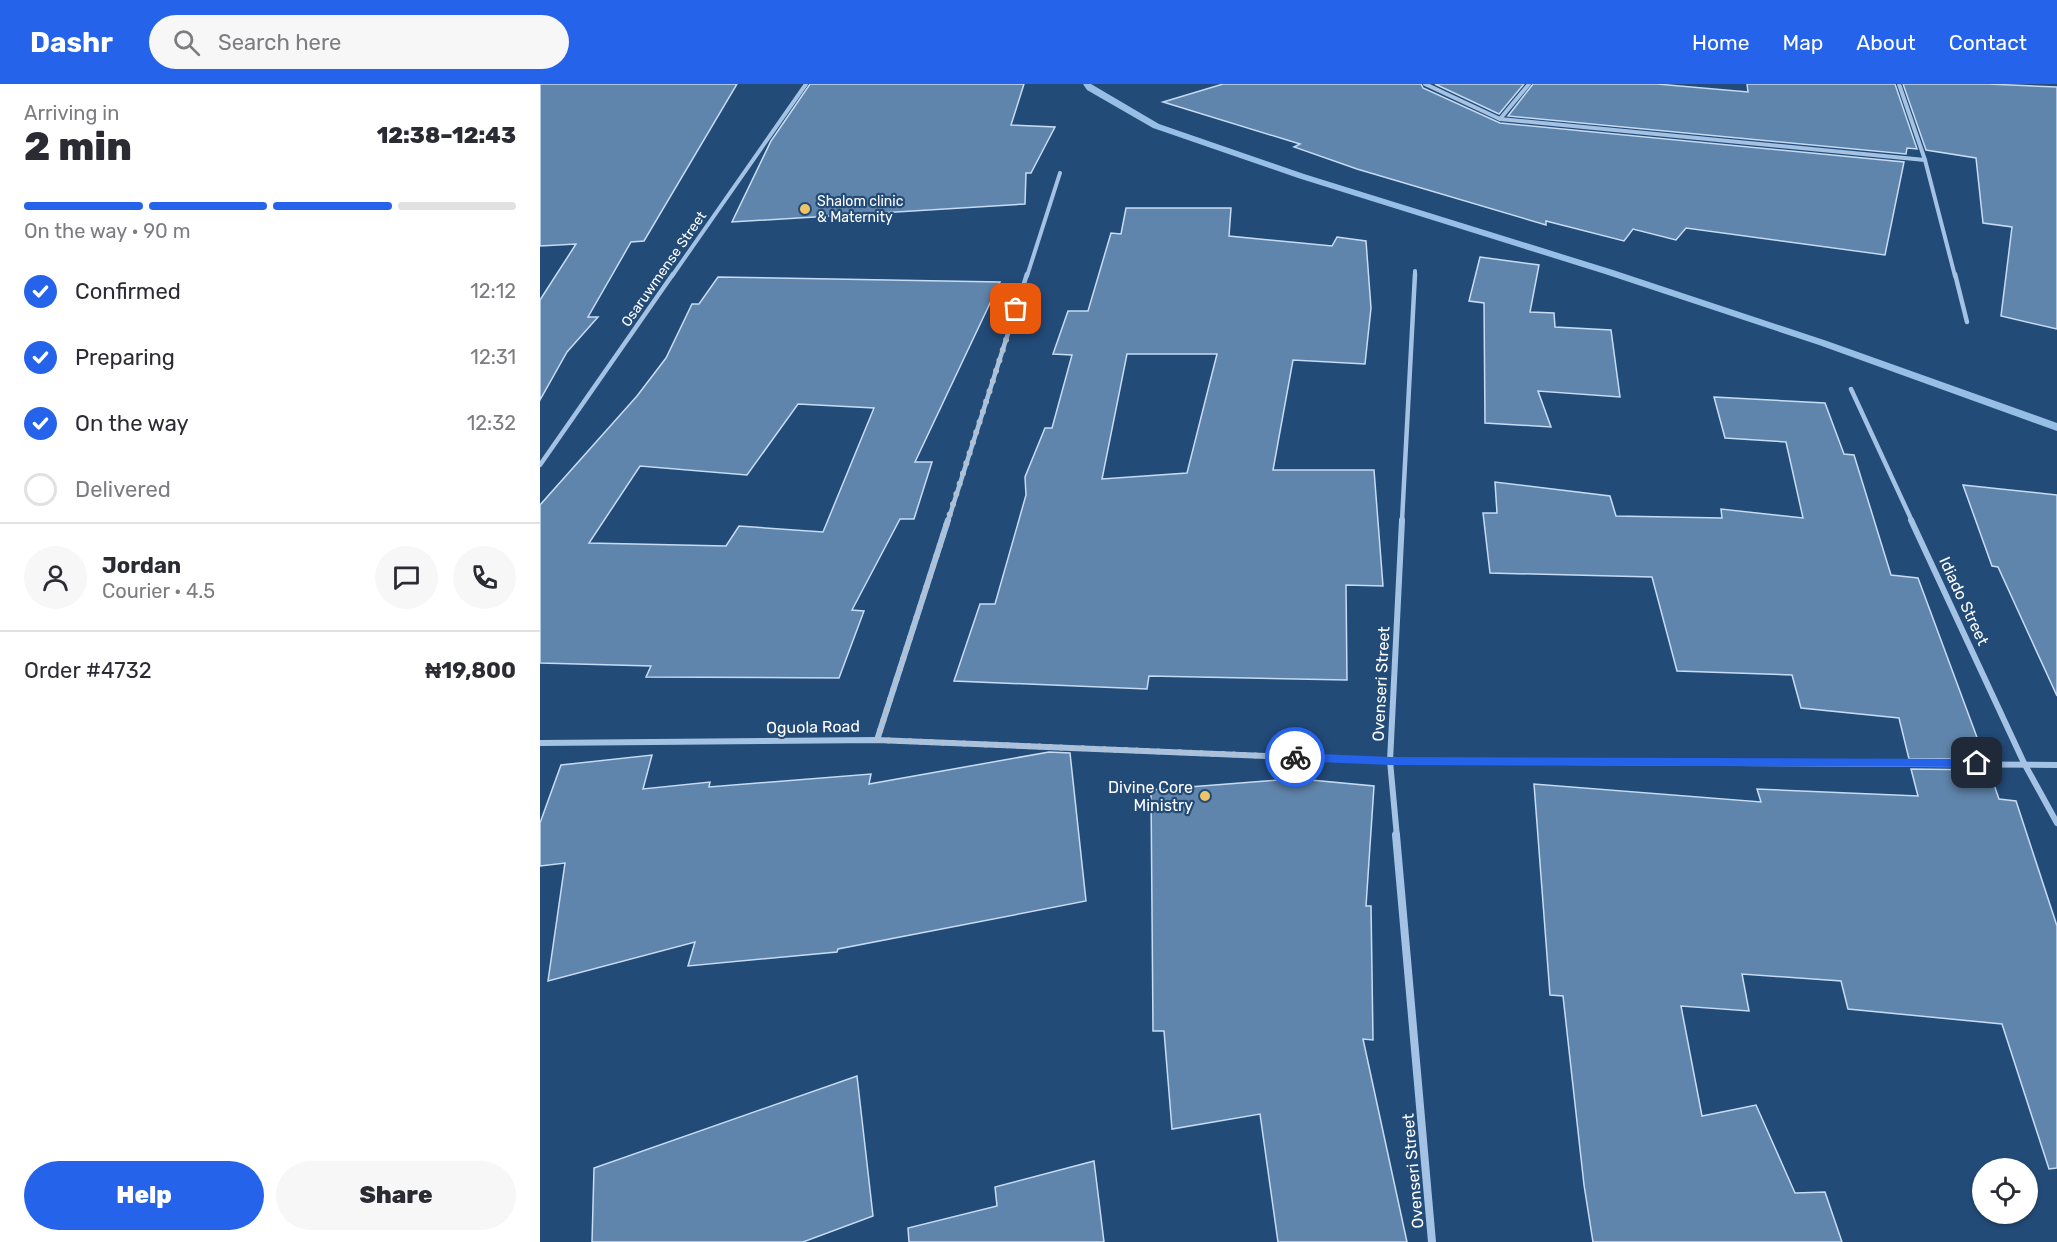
<!DOCTYPE html>
<html lang="en">
<head>
<meta charset="utf-8">
<style>
  body { margin:0; font-family:Rubik,sans-serif; background:#f7f7f7; color:#2b2b33; height:100vh; display:flex; flex-direction:column; font-size:22px; white-space:nowrap }
  * { box-sizing:border-box; margin:0 }
  p { font-size:20px; color:#7c7c81 }
  .icon { flex:none; width:33px; height:33px; fill:none; stroke:currentColor; stroke-width:2; stroke-linecap:round; stroke-linejoin:round }
  .map { position:relative; flex:1; overflow:hidden }
  .side { display:flex; flex-direction:column; background:#fff; width:540px }
  .side>* { flex:none }
  .fabs { position:absolute; left:1432px; top:1074px; display:grid; gap:12px }
  .fabs a { display:grid; place-items:center; width:66px; height:66px; border-radius:50%; background:#fff; box-shadow:0 2px 4px #0004; font-size:30px }
  .pin { position:absolute; display:grid; place-items:center; width:51px; height:51px; color:#fff; margin:-26px; border-radius:12px; box-shadow:0 3px 9px #0006 }
  .courier { position:absolute; display:grid; place-items:center; width:60px; height:60px; margin:-30px; border:4px solid #2563eb; border-radius:50%; background:#fff; color:#222; box-shadow:0 2px 8px #0007 }
  .head em { font-style:normal; font-weight:800 }
  .head div { display:flex; flex-direction:column-reverse }
  .head { display:flex; align-items:center; justify-content:space-between; height:102px; padding:0 24px }
  h1 { font-size:39px; font-weight:800; line-height:45px }
  .bar { display:grid; grid-template-columns:repeat(4,1fr); gap:9px 6px; align-content:center; height:72px; padding:0 24px }
  .bar i { height:8px; border-radius:4px; background:#e1e1e2 }
  .bar .on { background:#2563eb }
  .bar p { grid-column:span 4 }
  .line { display:flex; align-items:center; gap:15px; padding:0 24px; border-top:2px solid #e1e1e2 }
  .line div { flex:1 }
  .round { display:grid; place-items:center; flex:none; width:63px; height:63px; border-radius:32px; background:#f7f7f7 }
  ol { padding:0 24px; list-style:none }
  li { display:flex; align-items:center; gap:18px; height:66px }
  li p { margin-inline-start:auto }
  li .icon { padding:6px; border-radius:50%; background:#2563eb; color:#fff; stroke-width:4 }
  li:last-child { color:#7c7c81 }
  li i { width:33px; height:33px; border:3px solid #e1e1e2; border-radius:50% }
  .action { display:flex; gap:12px; margin-top:auto; padding:12px 24px }
  .action a { flex:1; height:69px; border-radius:36px; background:#2563eb; color:#fff; font-size:24px; font-weight:800; line-height:69px; text-align:center }
  .action a+a { background:#f7f7f7; color:#2b2b33 }
  header { display:flex; align-items:center; gap:36px; box-sizing:border-box; height:84px; padding:0 30px; background:#2563eb; color:#fff }
  header strong { font-size:28px }
  nav { display:flex; gap:33px; margin-inline-start:auto; font-size:21px }
  .search { width:420px; height:54px; background:#f7f7f7; display:flex; align-items:center; gap:15px; box-sizing:border-box; padding:0 21px; border-radius:33px; color:#7c7c81; font-size:22px }
  main { display:flex; flex:1; min-height:0 }
  .map>svg:first-child { display:block }
  .lines { fill:none; stroke-linecap:round; stroke-linejoin:round }
  .stream { fill:#98bee5; fill-rule:evenodd }
  .building { fill:#6085ac; stroke:#c7dcf3; stroke-width:1.5; fill-rule:evenodd }
  .street-far3 { stroke:#a4c3e4; stroke-width:4 }
  .street-far2 { stroke:#a4c3e4; stroke-width:4.5 }
  .street-far1 { stroke:#a4c3e4; stroke-width:6 }
  .street { stroke:#a4c3e4; stroke-width:8 }
  .route { fill:#2563eb }
  .done { stroke:#b2c0d0; stroke-width:6; stroke-dasharray:0 10.8 }
  .poi-dot { fill:#efc468; stroke:#234b78; stroke-width:2 }
  .labels { text-anchor:middle; dominant-baseline:central; stroke-width:4.5; stroke-linejoin:round; paint-order:stroke }
  .far-poi-label { font-size:14px; fill:#fff; stroke:#234b78; text-anchor:start }
  .far-street-label { font-size:14px; fill:#fff; stroke:#234b78 }
  .street-label { font-size:16px; fill:#fff; stroke:#234b78 }
  .poi-label { font-size:16px; fill:#fff; stroke:#234b78; text-anchor:end }
</style>
</head>
<body>
<header>
<strong>Dashr</strong>
<div class="search"><svg class="icon" aria-label="search" viewBox="0 0 24 24"><circle cx="10" cy="10" r="6"/><path d="M15 15l6 6"/></svg>Search here</div>
<nav><a>Home</a><a>Map</a><a>About</a><a>Contact</a></nav>
</header>
<main>
<section class="side">
<div class="head"><div><h1>2 min</h1><p>Arriving in</p></div><em>12:38–12:43</em></div>
<div class="bar"><i class="on"></i><i class="on"></i><i class="on"></i><i></i><p>On the way · 90 m</p></div>
<ol>
<li><svg class="icon" aria-label="check" viewBox="0 0 24 24"><path d="M5 12l5 5 9-10"/></svg>Confirmed<p>12:12</p></li>
<li><svg class="icon" aria-label="check" viewBox="0 0 24 24"><path d="M5 12l5 5 9-10"/></svg>Preparing<p>12:31</p></li>
<li><svg class="icon" aria-label="check" viewBox="0 0 24 24"><path d="M5 12l5 5 9-10"/></svg>On the way<p>12:32</p></li>
<li><i></i>Delivered</li>
</ol>
<div class="line" style="height:108px"><a class="round"><svg class="icon" aria-label="person" viewBox="0 0 24 24"><circle cx="12" cy="8" r="4"/><path d="M4 21q1-7 8-7t8 7"/></svg></a><div><b>Jordan</b><p>Courier · 4.5</p></div><a class="round"><svg class="icon" aria-label="chat" viewBox="0 0 24 24"><path d="M4 5h16v11H9l-5 4z"/></svg></a><a class="round"><svg class="icon" aria-label="phone" viewBox="0 0 24 24"><path d="M5 4h4l2 5-3 2q2 4 5 5l2-3 5 2v4C11 20 4 13 5 4z"/></svg></a></div>
<div class="line" style="height:78px"><div>Order #4732</div><b>₦19,800</b></div>
<div class="action"><a>Help</a><a>Share</a></div>
</section>
<div class="map">
<svg width="1517" height="1158" viewBox="0 0 1517 1158">
  <rect width="100%" height="100%" fill="#234b78"/>
  <g class="lines">
    <polygon class="stream" points="543,0 551,0 619,40 764,90 1073,186 1287,257 1517,339 1517,347 1279,261 1065,190 758,94 613,44 547,6"/>
  </g>
  <g class="building">
    <polygon points="0,0 197,0 104,157 91,158 48,233 58,233 27,268 0,316 0,216 36,160 0,162"/>
    <polygon points="270,0 484,0 471,41 515,43 491,89 486,89 485,120 192,138 231,57"/>
    <polygon points="683,0 881,0 883,4 960,39 1364,78 1345,171 1146,144 1136,156 1093,145 1084,157 1006,137 1006,141 817,85 754,63 760,60 623,18"/>
    <polygon points="895,0 984,0 959,30"/>
    <polygon points="993,0 1117,0 1208,8 1207,0 1355,0 1377,65 1367,64 1366,70 968,32"/>
    <polygon points="1363,0 1448,0 1517,3 1517,245 1461,232 1472,143 1443,139 1436,74 1386,66"/>
    <path d="M586 124H691L689 152 792 162 797 153 826 157 831 224 825 280 753 276 733 386H834L843 502 806 501 807 596 609 592 607 605 414 597 440 520H455L486 411 485 393 505 344H512L532 271 513 270 528 227H548L571 149 581 150ZM587 270H677L647 389 562 395Z"/>
    <polygon points="940,173 999,181 990,228 1014,229 1015,243 1071,246 1080,313 998,307 1011,343 945,339 944,219 929,217"/>
    <path d="M178 193 460 198 375 378H392L374 435H360L312 526 324 527 299 594 106 593 111 582 0 579V421L97 312 126 274 152 220H159ZM258 320 334 324 283 448 199 442 186 462 49 459 100 382 207 391Z"/>
    <polygon points="1174,313 1285,319 1304,370 1314,371 1351,491 1378,494 1445,675 1369,675 1359,634 1261,624 1252,591 1137,587 1112,493 950,489 943,429 957,429 955,398 1070,412 1076,432 1182,434 1181,425 1263,434 1246,358 1185,354"/>
    <polygon points="1423,401 1517,411 1517,612 1458,483 1452,482"/>
    <polygon points="509,668 530,669 546,817 298,865 297,868 148,882 155,858 8,897 25,779 0,782 0,739 21,681 112,671 103,705 170,698 169,703 331,690 329,700"/>
    <polygon points="1371,685 1449,686 1459,715 1476,717 1517,842 1517,1084 1509,1085 1462,940 1308,925 1301,897 1202,890 1209,927 1141,922 1162,1032 1216,1021 1255,1109 1285,1108 1302,1158 1053,1158 1044,1101 1023,912 1010,911 994,700 1221,718 1217,705 1378,712"/>
    <polygon points="739,693 834,702 826,822 831,822 833,956 823,955 867,1158 738,1158 720,1030 632,1045 624,947 613,947 611,706 738,696"/>
    <polygon points="317,992 333,1132 263,1158 52,1158 54,1084"/>
    <polygon points="554,1077 564,1158 369,1158 368,1144 457,1122 455,1103"/>
  </g>
  <g class="lines">
    <g class="street-far3">
      <polyline points="885,0 960,35 1385,76"/>
      <polyline points="1359,0 1385,76 1415,192"/>
      <polyline points="960,35 989,0"/>
      <polyline points="132,192 266,0"/>
      <polyline points="487,192 520,89"/>
      <polyline points="875,192 875,187"/>
    </g>
    <g class="street-far2">
      <polyline points="1415,190 1427,238"/>
      <polyline points="1311,305 1372,437"/>
      <polyline points="0,381 133,190"/>
      <polyline points="408,437 487,190"/>
      <polyline points="862,437 875,190"/>
    </g>
    <g class="street-far1">
      <polyline points="1371,436 1484,679 1517,739"/>
      <polyline points="337,656 408,436"/>
      <polyline points="0,659 337,656 850,677 1517,681"/>
      <polyline points="857,753 850,677 862,436"/>
    </g>
    <polyline class="street" points="856,751 892,1158"/>
  </g>
  <polygon class="route" points="755,669 850,673 1437,675 1442,679 1437,683 850,681 755,677 749,673"/>
  <g class="lines">
    <polyline class="done" points="476,225 337,656 755,673"/>
  </g>
  <g class="poi-dot">
    <circle cx="265" cy="125" r="6"/>
    <circle cx="665" cy="712" r="6"/>
  </g>
  <g class="labels">
    <g class="far-poi-label">
      <text x="277" y="117">Shalom clinic<tspan x="277" dy="16">&amp; Maternity</tspan></text>
    </g>
    <g class="far-street-label">
      <text transform="translate(124 185) rotate(-55)">Osaruwmense Street</text>
    </g>
    <g class="street-label">
      <text transform="translate(1424 517) rotate(65)">Idiado Street</text>
      <text transform="translate(841 600) rotate(-87)">Ovenseri Street</text>
      <text transform="translate(273 643) rotate(-1)">Oguola Road</text>
      <text transform="translate(873 1087) rotate(-95)">Ovenseri Street</text>
    </g>
    <g class="poi-label">
      <text x="653" y="703">Divine Core<tspan x="653" dy="18">Ministry</tspan></text>
    </g>
  </g>
</svg>
<div class="fabs">
<a><svg class="icon" aria-label="locate" viewBox="0 0 24 24"><circle cx="12" cy="12" r="6"/><path d="M12 2v4M12 18v4M2 12h4M18 12h4"/></svg></a>
</div>
<div class="pin" style="left:476px;top:225px;background:#ea580c"><svg class="icon" aria-label="bag" viewBox="0 0 24 24"><path d="M5 8h14l-1 12H6zM9 8a3 3 0 0 1 6 0"/></svg></div>
<div class="pin" style="left:1437px;top:679px;background:#1f2937"><svg class="icon" aria-label="home" viewBox="0 0 24 24"><path d="M3 11l9-7 9 7M6 9v11h12V9"/></svg></div>
<div class="courier" style="left:755px;top:673px"><svg class="icon" aria-label="bike" viewBox="0 0 24 24"><circle cx="6" cy="16" r="4"/><circle cx="18" cy="16" r="4"/><path d="M6 16l4-8h5l3 8M10 8l3 8H6M13 5h3"/></svg></div>
</div>
</main>
</body>
</html>
